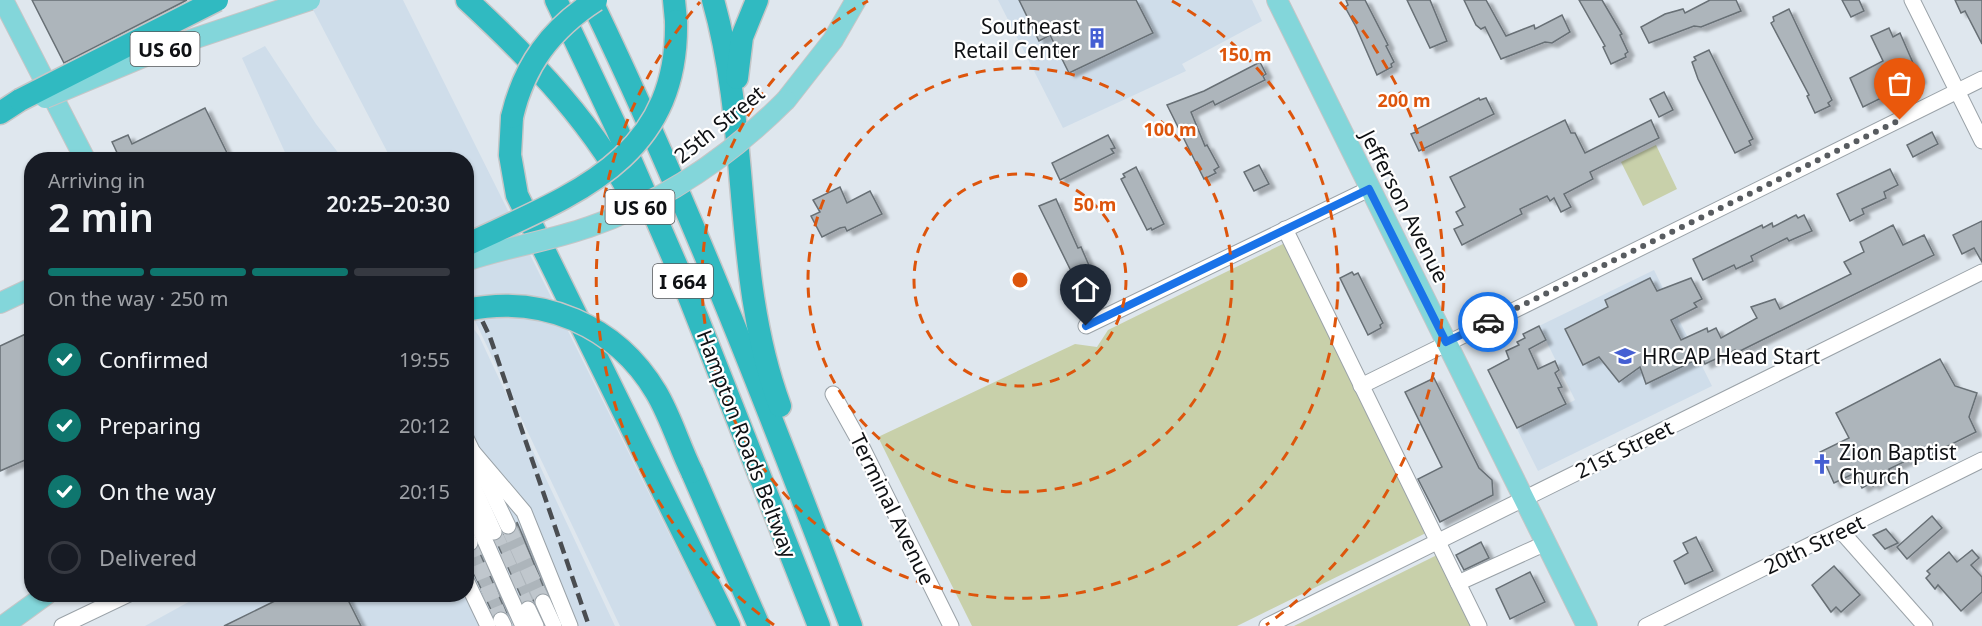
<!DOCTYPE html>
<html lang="en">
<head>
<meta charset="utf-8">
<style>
  body { margin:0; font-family:"Noto Sans",sans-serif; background:#20242c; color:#f1f3f6; height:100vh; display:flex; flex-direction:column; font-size:22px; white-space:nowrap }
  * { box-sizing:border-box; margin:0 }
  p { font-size:20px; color:#9ea1a6 }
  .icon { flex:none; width:33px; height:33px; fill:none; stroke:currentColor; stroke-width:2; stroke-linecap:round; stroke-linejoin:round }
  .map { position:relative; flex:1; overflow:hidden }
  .panel { position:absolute; left:24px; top:152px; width:450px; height:450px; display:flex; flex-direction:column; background:#171b24; border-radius:24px; box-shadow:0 2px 4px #0004 }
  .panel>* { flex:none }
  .pin { position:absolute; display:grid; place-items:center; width:51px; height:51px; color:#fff; margin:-62px -26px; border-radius:50% 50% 50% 0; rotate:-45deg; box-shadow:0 0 6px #0007 }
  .pin .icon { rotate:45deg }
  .courier { position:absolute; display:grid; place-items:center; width:60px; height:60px; margin:-30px; border:4px solid #1a73e8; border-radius:50%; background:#fff; color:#222; box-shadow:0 2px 8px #0007 }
  .summary em { font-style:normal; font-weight:600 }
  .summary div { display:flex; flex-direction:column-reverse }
  .summary { display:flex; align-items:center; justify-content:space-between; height:102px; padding:0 24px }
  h1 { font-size:39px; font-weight:600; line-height:45px }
  .bar { display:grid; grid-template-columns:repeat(4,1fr); gap:9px 6px; align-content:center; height:72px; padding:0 24px }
  .bar i { height:8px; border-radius:4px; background:#363941 }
  .bar .on { background:#0f766e }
  .bar p { grid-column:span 4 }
  ol { padding:0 24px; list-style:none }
  li { display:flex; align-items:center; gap:18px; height:66px }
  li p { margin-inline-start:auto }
  li .icon { padding:6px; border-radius:50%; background:#0f766e; color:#fff; stroke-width:4 }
  li:last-child { color:#9ea1a6 }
  li i { width:33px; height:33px; border:3px solid #363941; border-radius:50% }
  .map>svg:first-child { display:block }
  .built { fill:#cfddea }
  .green { fill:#c8d0aa }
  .building { fill:#adb5bb; stroke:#676f75; stroke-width:1.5; filter:url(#shadow) }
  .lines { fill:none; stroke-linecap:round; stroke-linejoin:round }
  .minor-tunnel { stroke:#c0c7cd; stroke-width:15; stroke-dasharray:15 8; stroke-linecap:butt }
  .minor-casing { stroke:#9aa2a8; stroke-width:17 }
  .major-casing { stroke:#c5c6c7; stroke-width:22 }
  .highway-casing { stroke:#c5c6c7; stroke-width:25 }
  .minor { stroke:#fff; stroke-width:15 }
  .major { stroke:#83d6da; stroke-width:20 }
  .highway { stroke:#30bac1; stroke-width:22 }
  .rail { stroke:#4a4d51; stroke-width:4.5; stroke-dasharray:12 6; stroke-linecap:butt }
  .major-bridge-casing { stroke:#c5c6c7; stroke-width:22; stroke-linecap:butt }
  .highway-bridge-casing { stroke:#c5c6c7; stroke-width:25; stroke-linecap:butt }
  .major-bridge { stroke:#83d6da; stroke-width:20 }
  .highway-bridge { stroke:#30bac1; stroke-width:22 }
  .done { stroke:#585c60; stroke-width:6; stroke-dasharray:0 10.8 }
  .route { stroke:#1a73e8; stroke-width:8 }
  .ring { fill:none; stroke:#dd550c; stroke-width:3; stroke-dasharray:10 8 }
  .labels { text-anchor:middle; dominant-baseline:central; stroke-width:4.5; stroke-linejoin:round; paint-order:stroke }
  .shield { fill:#fff; stroke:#57585a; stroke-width:1.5 }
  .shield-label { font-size:20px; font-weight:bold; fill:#0f1114 }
  .poi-label { font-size:21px; fill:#0f1114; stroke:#fff; text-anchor:start }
  .street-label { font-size:21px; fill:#0f1114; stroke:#fff }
  .centre { fill:#dd550c; stroke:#fff; stroke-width:3 }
  .ring-label { font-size:18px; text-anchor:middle; font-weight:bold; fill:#dd550c; stroke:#fff; stroke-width:4.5; stroke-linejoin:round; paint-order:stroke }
</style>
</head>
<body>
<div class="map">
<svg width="1982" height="626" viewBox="0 0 1982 626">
  <defs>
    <filter id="shadow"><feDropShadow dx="6" dy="4" stdDeviation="1.5" flood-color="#0004"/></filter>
  </defs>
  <rect width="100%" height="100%" fill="#dfe7ee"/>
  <g class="built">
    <polygon points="308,0 403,0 715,626 620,626 467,304 466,159 391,159"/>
    <polygon points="998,0 1252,0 1262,21 1182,64 1186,71 1063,128"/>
    <polygon points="265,46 316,124 343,159 288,159 242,58"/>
    <polygon points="1654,270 1712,386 1538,471 1517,429 1575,400 1539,326"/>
    <polygon points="467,320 479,336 615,626 145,626 203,594 466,594"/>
  </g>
  <g class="green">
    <polygon points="1656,145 1677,189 1643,206 1621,162"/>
    <polygon points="1285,243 1428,532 1237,626 972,626 878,437 1075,344 1097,347 1108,330"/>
    <polygon points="1439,554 1475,626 1294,626"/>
  </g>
  <g class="building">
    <polygon points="32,0 187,0 64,63"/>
    <polygon points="1019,0 1136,0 1153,33 1069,73 1050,35 1039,41"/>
    <polygon points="1346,0 1365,0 1388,45 1386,46 1394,62 1391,64 1392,67 1377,75 1356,27 1345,7 1348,5"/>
    <polygon points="1407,0 1430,0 1447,41 1430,48"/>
    <polygon points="1464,0 1486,0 1506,36 1534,25 1535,29 1562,15 1570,32 1552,43 1545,42 1501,59 1485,27 1481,29 1476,25"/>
    <polygon points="1579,0 1602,0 1622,34 1620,35 1628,52 1625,54 1626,57 1611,64 1603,47 1605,46"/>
    <polygon points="1710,0 1736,0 1741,11 1701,27 1694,26 1649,43 1641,27 1665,14 1683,9 1685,13"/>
    <polygon points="1842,0 1859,0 1864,11 1851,17"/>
    <polygon points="1955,0 1982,0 1982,44 1965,11 1961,13"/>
    <polygon points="1789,9 1832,100 1828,103 1830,106 1815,113 1807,96 1809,95 1771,23 1774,21 1773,17"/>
    <polygon points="1889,28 1893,37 1900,33 1920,79 1863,107 1850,78 1883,61 1871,36"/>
    <polygon points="1709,50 1753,139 1749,141 1751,145 1735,153 1698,79 1692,62 1696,60 1694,57"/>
    <polygon points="1260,62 1266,74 1263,76 1265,80 1215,105 1213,101 1191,112 1205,146 1207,145 1219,167 1214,170 1216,173 1204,179 1167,105 1204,91"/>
    <polygon points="1664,92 1673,110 1659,117 1650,99"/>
    <polygon points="1479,98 1480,100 1486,98 1494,114 1419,151 1411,134 1416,132 1415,130"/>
    <polygon points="205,108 230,159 120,159 112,142 128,135 132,144"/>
    <polygon points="1565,120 1571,133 1575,133 1585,153 1651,120 1659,138 1590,172 1593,179 1564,194 1571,207 1561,212 1554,198 1550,201 1547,196 1520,209 1522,214 1462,245 1454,229 1463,225 1456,212 1465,207 1450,177"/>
    <polygon points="1932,132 1938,144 1913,157 1907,145"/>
    <polygon points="1108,135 1115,148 1111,149 1114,153 1060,180 1052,163"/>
    <polygon points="1259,165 1269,184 1254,191 1244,172"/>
    <polygon points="1136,167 1164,224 1152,230 1151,228 1147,230 1121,179 1125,177 1123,174"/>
    <polygon points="1890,169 1898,185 1884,192 1886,198 1862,209 1864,214 1850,221 1837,194"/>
    <polygon points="840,187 847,203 870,191 882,214 847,231 845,227 840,228 822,237 811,216 820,212 813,200"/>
    <polygon points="1056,199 1078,248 1081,247 1091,270 1087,271 1089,275 1076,281 1039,206"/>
    <polygon points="1796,215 1798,218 1804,215 1812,231 1789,241 1787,238 1751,256 1753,261 1736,269 1734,265 1703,280 1693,259 1762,225 1763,228 1772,223 1773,227"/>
    <polygon points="1982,221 1982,262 1974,248 1962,254 1953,235"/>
    <polygon points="1893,225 1903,245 1924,235 1934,255 1742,350 1736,352 1735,350 1705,364 1702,357 1646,384 1640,367 1619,382 1599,357 1583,365 1565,329 1608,307 1605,300 1650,278 1657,291 1691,278 1702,299 1694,303 1697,307 1671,320 1681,340 1707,328 1708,332 1716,328 1721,338 1757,318 1751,307 1775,299 1780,309 1851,274 1844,262 1864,252 1860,242"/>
    <polygon points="1352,272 1354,275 1358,273 1383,323 1380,325 1381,328 1368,335 1340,278"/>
    <polygon points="1539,326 1546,340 1529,349 1538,369 1555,361 1559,370 1555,373 1562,387 1558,388 1566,404 1517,428 1488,370 1509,359 1506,351 1519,345 1517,342 1525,338 1523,334"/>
    <polygon points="32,331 32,457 0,471 0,346"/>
    <polygon points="1940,359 1955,386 1977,393 1969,417 1976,432 1930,455 1928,450 1889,469 1891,473 1873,486 1871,483 1862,488 1855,473 1834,483 1820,452 1849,438 1836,413"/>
    <polygon points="1434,378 1479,468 1492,480 1493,495 1440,522 1418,479 1442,467 1405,392"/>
    <polygon points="1932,516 1942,528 1907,559 1897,547"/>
    <polygon points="517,522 546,593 538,593 533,601 523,601 496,541 503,534 512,535 516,532"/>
    <polygon points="1886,529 1898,543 1885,549 1873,535"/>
    <polygon points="1696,537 1713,571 1685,584 1674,561 1688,553 1683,543"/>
    <polygon points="1481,542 1489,558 1464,570 1456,555"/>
    <polygon points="478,549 506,612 501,610 493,614 475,576 466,566 466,552 473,552"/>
    <polygon points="1972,550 1979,558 1971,565 1982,577 1982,592 1961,611 1938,585 1935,589 1926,578 1930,574 1927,571 1949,552 1957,562"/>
    <polygon points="1834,566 1860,595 1841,612 1836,607 1831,612 1812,585"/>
    <polygon points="1530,572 1545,602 1510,619 1496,589"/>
    <polygon points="289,594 345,594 361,626 224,626"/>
  </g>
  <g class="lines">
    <g class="minor-tunnel">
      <polyline points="508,526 543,602"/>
      <polyline points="494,532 528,609"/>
      <polyline points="470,543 501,620"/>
    </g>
    <g class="minor-casing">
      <g id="minor">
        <polyline points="1912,0 1982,141"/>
        <polyline points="1285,229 1479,626"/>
        <polyline points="1086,326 1369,189"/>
        <polyline points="1361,386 1982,79"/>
        <polyline points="833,394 857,437 951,626"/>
        <polyline points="466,438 508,526"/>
        <polyline points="473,452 524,512 570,626"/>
        <polyline points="466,470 494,532"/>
        <polyline points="466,498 523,626"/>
        <polyline points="1841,531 1925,626"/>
        <polyline points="466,534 470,543"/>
        <polyline points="466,580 488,626"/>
        <polyline points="1458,583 1546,543"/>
        <polyline points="543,602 554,626"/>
        <polyline points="528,609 536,626"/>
        <polyline points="501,620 504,626"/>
        <polyline points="62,626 129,594"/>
        <polyline points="1267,626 1982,272"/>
        <polyline points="1646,626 1982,460"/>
      </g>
    </g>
    <g class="major-casing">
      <g id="major">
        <polyline points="3,0 85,159"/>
        <polyline points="1277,0 1587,626"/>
        <polyline points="786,100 833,40 856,0"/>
        <polyline points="0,303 32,288"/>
        <polyline points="3,626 47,594"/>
      </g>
    </g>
    <g class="highway-casing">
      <g id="highway">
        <path d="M467 0C534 62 596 126 638 209"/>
        <polyline points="556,0 617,129 678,269 819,626"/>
        <path d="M591 0C689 203 771 415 851 626"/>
        <polyline points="674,0 676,21"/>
        <path d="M713 0C751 132 732 277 780 406"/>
        <polyline points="737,78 742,37 757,0"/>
        <polyline points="0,113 20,100"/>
        <polyline points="512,117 510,155 517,195 729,626"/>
        <polyline points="692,472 759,626"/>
      </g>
    </g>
    <use href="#minor" class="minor"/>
    <use href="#major" class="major"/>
    <use href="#highway" class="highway"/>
    <polyline class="rail" points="467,289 490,337 589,626"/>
    <g class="major-bridge-casing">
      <g id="major-bridge">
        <polyline points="45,98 160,50 310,0"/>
        <path d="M466 261C507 247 549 241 589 227 666 201 729 157 786 100"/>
      </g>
    </g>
    <g class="highway-bridge-casing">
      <g id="highway-bridge">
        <polyline points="20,100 217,0"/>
        <path d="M512 117C524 65 551 29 596 0"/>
        <path d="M466 245C572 195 679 160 676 21"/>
        <path d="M466 310C542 294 616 325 656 392 671 417 679 446 692 472"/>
      </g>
    </g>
    <use href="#major-bridge" class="major-bridge"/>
    <use href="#highway-bridge" class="highway-bridge"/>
  </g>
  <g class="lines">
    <polyline class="done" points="1488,322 1900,120"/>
    <polyline class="route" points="1086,326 1369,189 1446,342 1488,322"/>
  </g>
  <g class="ring">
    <circle cx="1020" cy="280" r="106"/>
    <circle cx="1020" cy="280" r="212"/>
    <path d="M1172 1A318 318 0 1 1 868 1"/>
    <path d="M774 625A424 424 0 0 1 700 2M1340 2A424 424 0 0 1 1266 625"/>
  </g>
  <defs>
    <g id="building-bare" transform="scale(1.62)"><path d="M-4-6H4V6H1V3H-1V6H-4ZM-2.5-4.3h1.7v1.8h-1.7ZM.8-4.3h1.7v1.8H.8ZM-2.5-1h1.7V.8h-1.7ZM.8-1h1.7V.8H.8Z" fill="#455fd3" stroke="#fff" stroke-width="2.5" paint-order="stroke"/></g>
    <g id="school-bare" transform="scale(1.62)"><path d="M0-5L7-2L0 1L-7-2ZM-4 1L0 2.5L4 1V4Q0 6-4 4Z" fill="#455fd3" stroke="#fff" stroke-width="2.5" paint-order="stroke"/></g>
    <g id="church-bare" transform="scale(1.62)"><path d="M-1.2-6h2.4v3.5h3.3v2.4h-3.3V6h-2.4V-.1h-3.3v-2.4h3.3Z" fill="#455fd3" stroke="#fff" stroke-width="2.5" paint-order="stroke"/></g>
  </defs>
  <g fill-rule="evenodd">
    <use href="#building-bare" x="1097" y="38"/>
    <use href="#school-bare" x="1625" y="356"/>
    <use href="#church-bare" x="1822" y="464"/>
  </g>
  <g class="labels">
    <g class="shield">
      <rect x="130.5" y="32" width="69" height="34" rx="4.5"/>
      <rect x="605.5" y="190" width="69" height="34" rx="4.5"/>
      <rect x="653" y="264" width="60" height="34" rx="4.5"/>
    </g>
    <g class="shield-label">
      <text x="165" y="49">US 60</text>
      <text x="640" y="207">US 60</text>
      <text x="683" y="281">I 664</text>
    </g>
    <g class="poi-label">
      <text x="1080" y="26" text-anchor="end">Southeast<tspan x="1080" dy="24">Retail Center</tspan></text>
      <text x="1642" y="356">HRCAP Head Start</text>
      <text x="1839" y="452">Zion Baptist<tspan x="1839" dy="24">Church</tspan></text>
    </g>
    <g class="street-label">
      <text transform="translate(719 124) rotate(-39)">25th Street</text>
      <text transform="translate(1405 206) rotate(63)">Jefferson Avenue</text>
      <text transform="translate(747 444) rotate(69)">Hampton Roads Beltway</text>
      <text transform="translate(1624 449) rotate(-26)">21st Street</text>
      <text transform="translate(893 509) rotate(64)">Terminal Avenue</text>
      <text transform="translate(1814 544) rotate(-26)">20th Street</text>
    </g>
  </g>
  <circle cx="1020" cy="280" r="9" class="centre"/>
  <g class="ring-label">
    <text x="1245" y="61">150 m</text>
    <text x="1404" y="107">200 m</text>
    <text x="1170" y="136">100 m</text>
    <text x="1095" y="211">50 m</text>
  </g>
</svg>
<div class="pin" style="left:1900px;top:120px;background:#ea580c"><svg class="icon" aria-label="bag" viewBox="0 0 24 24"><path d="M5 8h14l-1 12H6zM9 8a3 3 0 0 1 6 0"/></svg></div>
<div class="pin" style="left:1086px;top:326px;background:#1f2937"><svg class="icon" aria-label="home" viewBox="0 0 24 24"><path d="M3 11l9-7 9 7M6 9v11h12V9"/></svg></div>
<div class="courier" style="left:1488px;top:322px"><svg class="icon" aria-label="car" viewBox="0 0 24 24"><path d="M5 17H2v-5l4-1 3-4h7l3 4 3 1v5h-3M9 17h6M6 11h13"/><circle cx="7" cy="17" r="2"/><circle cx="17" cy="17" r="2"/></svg></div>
<section class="panel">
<div class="summary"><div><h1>2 min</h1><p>Arriving in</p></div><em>20:25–20:30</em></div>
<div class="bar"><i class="on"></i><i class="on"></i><i class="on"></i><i></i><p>On the way · 250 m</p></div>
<ol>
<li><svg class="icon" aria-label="check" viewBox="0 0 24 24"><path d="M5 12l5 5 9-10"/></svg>Confirmed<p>19:55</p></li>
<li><svg class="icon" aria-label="check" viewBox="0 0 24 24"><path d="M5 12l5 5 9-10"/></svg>Preparing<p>20:12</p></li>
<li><svg class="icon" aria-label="check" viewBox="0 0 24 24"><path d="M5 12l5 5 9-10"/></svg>On the way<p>20:15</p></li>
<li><i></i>Delivered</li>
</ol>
</section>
</div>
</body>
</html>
